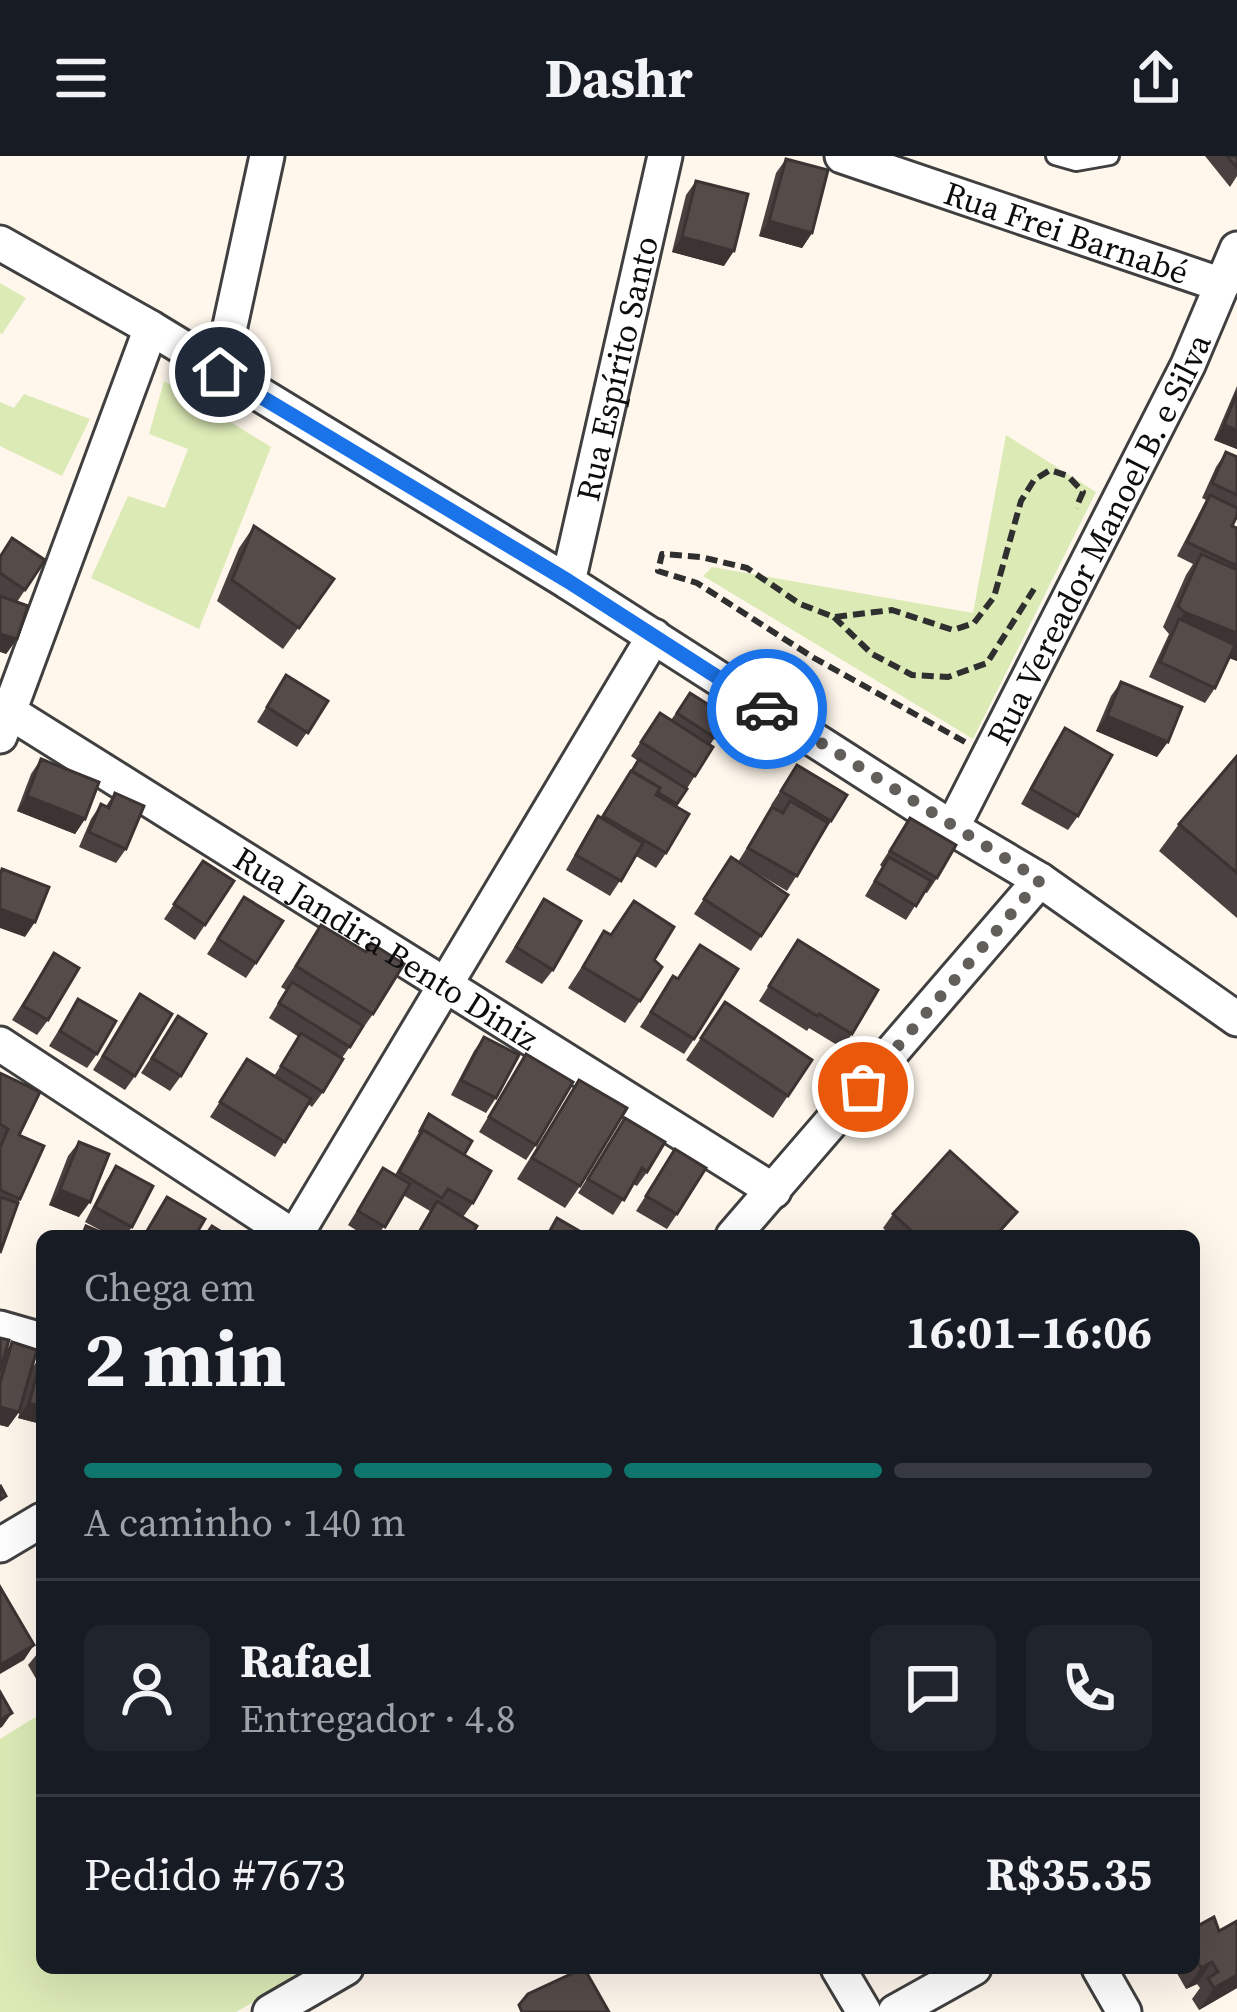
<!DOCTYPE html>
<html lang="pt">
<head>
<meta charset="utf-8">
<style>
  body { margin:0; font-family:"Source Serif 4",serif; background:#20242c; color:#f1f3f6; height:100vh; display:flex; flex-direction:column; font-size:45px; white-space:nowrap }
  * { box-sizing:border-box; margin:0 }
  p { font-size:39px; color:#9ea1a6 }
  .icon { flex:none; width:66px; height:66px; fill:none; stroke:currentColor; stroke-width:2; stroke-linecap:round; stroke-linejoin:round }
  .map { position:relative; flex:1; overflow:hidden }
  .drawer { position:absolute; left:36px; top:1074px; width:1164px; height:744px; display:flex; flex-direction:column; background:#171b24; border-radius:18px; box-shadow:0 12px 48px #0002 }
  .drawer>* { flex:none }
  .pin { position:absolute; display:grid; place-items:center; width:102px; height:102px; color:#fff; margin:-51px; border:6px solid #fff; border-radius:50%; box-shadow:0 3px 12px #0007 }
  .courier { position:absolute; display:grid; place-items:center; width:120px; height:120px; margin:-60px; border:9px solid #1a73e8; border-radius:50%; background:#fff; color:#222; box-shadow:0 3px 15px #0007 }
  .headline em { font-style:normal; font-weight:700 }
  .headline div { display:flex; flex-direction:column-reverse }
  .headline { display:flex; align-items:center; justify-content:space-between; height:204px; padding:0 48px }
  h1 { font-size:78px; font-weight:700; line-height:90px }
  .bar { display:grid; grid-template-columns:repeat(4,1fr); gap:18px 12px; align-content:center; height:144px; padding:0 48px }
  .bar i { height:15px; border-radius:9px; background:#363941 }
  .bar .current { background:#0f766e }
  .bar p { grid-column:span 4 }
  .line { display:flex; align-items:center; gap:30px; padding:0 48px; border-top:3px solid #363941 }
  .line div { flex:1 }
  .round { display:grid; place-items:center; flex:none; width:126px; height:126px; border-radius:18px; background:#20242c }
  header { display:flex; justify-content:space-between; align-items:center; height:156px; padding:0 48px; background:#171b24; font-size:54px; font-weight:700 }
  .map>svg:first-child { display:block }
  .green { fill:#dceab6 }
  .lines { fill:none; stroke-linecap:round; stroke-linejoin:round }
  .lane-casing { stroke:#404040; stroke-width:22 }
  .street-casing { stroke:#404040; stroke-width:39 }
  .path { stroke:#2f2f2f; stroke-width:6; stroke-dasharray:12 6; stroke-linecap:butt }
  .lane { stroke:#fff; stroke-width:16 }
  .street { stroke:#fff; stroke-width:33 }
  .wall { fill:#49403f }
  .shaded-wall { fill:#3c3433 }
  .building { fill:#554b49; stroke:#3c3433; stroke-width:3 }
  .done { stroke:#625f5b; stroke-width:12; stroke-dasharray:0 21.6 }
  .route { stroke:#1a73e8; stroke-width:15 }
  .labels { text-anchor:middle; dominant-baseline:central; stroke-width:12; stroke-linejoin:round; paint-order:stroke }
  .street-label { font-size:33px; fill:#0d0d0d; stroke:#fff }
</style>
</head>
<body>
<header><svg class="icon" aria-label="menu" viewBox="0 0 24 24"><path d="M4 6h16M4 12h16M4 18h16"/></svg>Dashr<svg class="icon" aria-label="share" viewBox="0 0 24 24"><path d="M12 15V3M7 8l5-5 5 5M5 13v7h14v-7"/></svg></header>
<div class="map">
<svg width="1237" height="1856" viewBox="0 0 1237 1856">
  <rect width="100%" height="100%" fill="#fff7ec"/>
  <g class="green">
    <polygon points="0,127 26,142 2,178 0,177"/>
    <polygon points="164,225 271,291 199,473 91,422 128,340 165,352 188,293 149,278"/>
    <polygon points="24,238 90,263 62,320 0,290 0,246 14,252"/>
    <polygon points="1006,279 1096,336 973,583 703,420 712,411 973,457"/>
    <polygon points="42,1557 42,1812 313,1812 236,1856 0,1856 0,1583"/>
  </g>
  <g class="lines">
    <g class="lane-casing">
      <polyline id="lane" points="1055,0 1076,6 1110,0"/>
    </g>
    <g class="street-casing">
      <g id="street">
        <path id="s1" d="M842 0 1222 129"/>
        <polyline points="0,87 151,172 568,426 952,672 1040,724 1237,863"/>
        <polyline points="220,216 267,0"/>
        <path id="s2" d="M568 426 665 0"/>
        <path id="s3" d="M0 550 774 1035"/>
        <polyline points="0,580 151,172"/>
        <path id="s4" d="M952 672 1188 209 1237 93"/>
        <polyline points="0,888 293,1080"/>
        <polyline points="295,1080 654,480"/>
        <polyline points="733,1080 1040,724"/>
        <polyline points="0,1172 42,1184"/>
        <polyline points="0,1389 42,1364"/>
        <polyline points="838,1812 864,1856"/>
        <polyline points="1099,1812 1124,1856"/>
        <polyline points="270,1856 346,1812"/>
        <polyline points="895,1856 974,1812"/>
      </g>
    </g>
    <g class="path">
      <polyline points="834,461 872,498 912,519 948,521 987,507 1034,433"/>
      <polyline points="965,586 814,502 697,427 658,415 662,398 701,401 747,412 800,448 834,461 892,454 953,474 974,467 994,441 1021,345 1034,324 1050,314 1068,320 1083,336 1076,352"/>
    </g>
    <use href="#lane" class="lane"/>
    <use href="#street" class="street"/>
  </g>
  <g class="wall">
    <polygon points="1205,0 1237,0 1237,20 1230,31"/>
    <polygon points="786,3 812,77 802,92 759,80 776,17"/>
    <polygon points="696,25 724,110 672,96 686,39"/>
    <polygon points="1237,230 1237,293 1214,284"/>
    <polygon points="1226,296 1237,301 1237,360 1232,370 1237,372 1237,505 1229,502 1215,532 1205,547 1149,521 1169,478 1163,471 1186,419 1193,408 1177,400 1206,344 1202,342 1216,311"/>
    <polygon points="254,370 334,423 283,493 217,445 239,392"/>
    <polygon points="0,400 45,404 17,446 17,483 6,498 4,441 0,439"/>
    <polygon points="286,519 328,545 297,591 257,566"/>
    <polygon points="1121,526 1157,601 1096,575 1111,540"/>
    <polygon points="690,537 728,561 710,589 713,591 676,650 666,697 656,712 636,700 610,740 566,714 588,675 598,660 601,662 638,605 631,600 660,557 671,564"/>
    <polygon points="1065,572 1078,660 1068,674 1021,648 1055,587"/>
    <polygon points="1237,600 1237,762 1159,695 1179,668"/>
    <polygon points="41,603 85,663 75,678 17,655 31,618"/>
    <polygon points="797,609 831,665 787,735 740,707 761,780 751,795 694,758 731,701 738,706 772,651 782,656 771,649"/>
    <polygon points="115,637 126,693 116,707 79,691 91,663 101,648 106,650"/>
    <polygon points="910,662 937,722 927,737 924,736 906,764 865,740 882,711 880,709"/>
    <polygon points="203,705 234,725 195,784 164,763"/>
    <polygon points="244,741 256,807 246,822 207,798"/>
    <polygon points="544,743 553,814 542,828 505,806"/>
    <polygon points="321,769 373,858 342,902 323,936 312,951 308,948 275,1001 210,961 247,903 274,920 299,881 269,862 286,834 281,831"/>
    <polygon points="604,776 654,804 640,845 625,867 568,832"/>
    <polygon points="798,784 852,878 842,892 809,872 807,875 759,845"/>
    <polygon points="700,789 694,883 684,898 640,871 673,820 677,823"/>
    <polygon points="54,797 48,864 37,879 12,864"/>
    <polygon points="140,838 135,920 125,934 93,914"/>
    <polygon points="78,843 97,898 87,912 49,890"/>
    <polygon points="725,846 812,904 773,962 686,904"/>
    <polygon points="178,860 181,920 170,935 141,917"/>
    <polygon points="484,881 496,942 486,957 451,939 474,895"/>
    <polygon points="526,898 536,989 526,1004 479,976"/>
    <polygon points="0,917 19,979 20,1043 0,1097"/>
    <polygon points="579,924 580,1030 565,1052 517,1023"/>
    <polygon points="429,958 464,999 473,1047 463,1061 471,1080 415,1080 430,1055 403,1039 378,1080 365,1080 348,1069 383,1012 395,1019"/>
    <polygon points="625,962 647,1016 637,1030 633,1028 613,1059 578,1037"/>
    <polygon points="79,986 79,1061 49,1049 68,1000"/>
    <polygon points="675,993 677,1058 667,1073 636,1055"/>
    <polygon points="116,1010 132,1071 125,1080 111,1080 85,1066 106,1025"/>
    <polygon points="1017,1056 998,1080 891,1080 883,1072 893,1058"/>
    <polygon points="0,1182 6,1195 12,1186 19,1256 8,1271 0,1269"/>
    <polygon points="42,1198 41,1268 18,1262 33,1211"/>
    <polygon points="42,1492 42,1533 28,1509"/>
    <polygon points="1194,1772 1237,1832 1199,1854 1192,1843 1200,1832 1197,1828 1186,1833 1174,1812 1194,1812"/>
  </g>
  <g class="shaded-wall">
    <polygon points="769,65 812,77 802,92 759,80"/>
    <polygon points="682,81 734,95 724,110 672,96"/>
    <polygon points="1224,269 1237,274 1237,293 1214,284"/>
    <polygon points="1184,456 1237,477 1237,505 1172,479"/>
    <polygon points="0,478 17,483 6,498 0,496"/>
    <polygon points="1107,560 1168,586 1157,601 1096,575"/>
    <polygon points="27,640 85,663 75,678 17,655"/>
    <polygon points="0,753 35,766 25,781 0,772"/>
    <polygon points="60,1034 90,1046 79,1061 49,1049"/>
    <polygon points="29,1247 42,1251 41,1268 18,1262"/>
    <polygon points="0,1251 19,1256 8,1271 0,1269"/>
    <polygon points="34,1489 24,1504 0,1518 0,1509"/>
    <polygon points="12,1557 2,1571 0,1572 0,1564"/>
    <polygon points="1212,1806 1197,1828 1186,1833 1201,1812"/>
    <polygon points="1237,1819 1237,1832 1199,1854 1214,1832"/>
  </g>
  <g class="building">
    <polygon points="1227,0 1237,0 1237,12"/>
    <polygon points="786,3 828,14 812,77 769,65"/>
    <polygon points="696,25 748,38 734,95 682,81"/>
    <polygon points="1237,237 1237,274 1224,269"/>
    <polygon points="1226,296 1237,301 1237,339 1212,327"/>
    <polygon points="1210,339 1237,352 1237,360 1232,370 1237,372 1237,410 1187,386"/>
    <polygon points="254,370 334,423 299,472 232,424"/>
    <polygon points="12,382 45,404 25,434 0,417 0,401"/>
    <polygon points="1201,398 1237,414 1237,477 1184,456 1178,450"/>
    <polygon points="0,440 28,450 17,483 0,478"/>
    <polygon points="1179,463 1235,489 1215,532 1160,506"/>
    <polygon points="286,519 328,545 308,577 267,551"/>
    <polygon points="1121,526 1182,551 1168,586 1107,560"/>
    <polygon points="690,537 728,561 715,582 677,557"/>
    <polygon points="660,557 713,591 695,620 641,586"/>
    <polygon points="1065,572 1112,599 1078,660 1031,633"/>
    <polygon points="1237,600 1237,717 1179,668"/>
    <polygon points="41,603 99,626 85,663 27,640"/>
    <polygon points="639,603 687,633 677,648 657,636 660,632 632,615"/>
    <polygon points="797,609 847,639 831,665 781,635"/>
    <polygon points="631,615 660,632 656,639 689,658 666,697 603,660"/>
    <polygon points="115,637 144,650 126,693 89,676 101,648 109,652"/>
    <polygon points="790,645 828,667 797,720 748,692 772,651 783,657"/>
    <polygon points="598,660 643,687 621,725 576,699"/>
    <polygon points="910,662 956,689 937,722 890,695"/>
    <polygon points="731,701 788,739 761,780 704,743"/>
    <polygon points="889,701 931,725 916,750 875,725"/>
    <polygon points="203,705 234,725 205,769 174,748"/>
    <polygon points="2,713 49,731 35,766 0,753 0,719"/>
    <polygon points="244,741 283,765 256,807 218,783"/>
    <polygon points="544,743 581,765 553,814 516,791"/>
    <polygon points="634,745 674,771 654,804 662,811 640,845 583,811 604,775 611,779"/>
    <polygon points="321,769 366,796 371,787 404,808 373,858 296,810"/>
    <polygon points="798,784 878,834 852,878 819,858 817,860 769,830"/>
    <polygon points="700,789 738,813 694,883 651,856 673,820 678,823"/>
    <polygon points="54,797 79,812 48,864 23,850"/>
    <polygon points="292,826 363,870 350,891 279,847"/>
    <polygon points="140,838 172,858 135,920 103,900"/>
    <polygon points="78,843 116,865 97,898 60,875"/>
    <polygon points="725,846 812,904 788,940 701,882"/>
    <polygon points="178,860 206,878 181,920 152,902"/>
    <polygon points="301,877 343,903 323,936 281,910"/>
    <polygon points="484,881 519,899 496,942 461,924"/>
    <polygon points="526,898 573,926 536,989 489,961"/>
    <polygon points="247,903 311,943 285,986 220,946"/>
    <polygon points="0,917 40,936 19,979 44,990 20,1043 0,1034 0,992 8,973 0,968"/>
    <polygon points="579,924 627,952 580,1030 532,1002"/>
    <polygon points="429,958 472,985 464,999 423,974 422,976 420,975"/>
    <polygon points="625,962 665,986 647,1016 642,1012 624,1044 588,1023"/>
    <polygon points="423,974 491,1015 473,1047 448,1033 442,1042 399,1016"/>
    <polygon points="79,986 109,998 90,1046 60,1034"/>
    <polygon points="675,993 706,1012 677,1058 646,1040"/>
    <polygon points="950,995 1017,1056 995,1080 917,1080 893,1058"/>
    <polygon points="116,1010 153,1030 132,1071 95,1051"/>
    <polygon points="383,1012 410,1028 385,1071 358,1055"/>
    <polygon points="0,1041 18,1047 0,1097"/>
    <polygon points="167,1041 205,1063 195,1080 144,1080"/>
    <polygon points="437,1045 477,1070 471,1080 417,1080"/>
    <polygon points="557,1062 588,1080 547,1080"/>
    <polygon points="86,1070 109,1080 82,1080"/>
    <polygon points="212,1070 228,1080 205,1080"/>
    <polygon points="0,1182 9,1184 0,1215"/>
    <polygon points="12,1186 37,1194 19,1256 0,1251 0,1227"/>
    <polygon points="42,1200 42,1251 29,1247"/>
    <polygon points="0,1329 6,1340 0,1344"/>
    <polygon points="0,1431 34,1489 0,1509"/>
    <polygon points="0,1536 12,1557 0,1564"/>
    <polygon points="1214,1761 1219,1775 1237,1765 1237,1819 1214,1832 1208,1822 1218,1816 1212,1806 1201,1812 1194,1799 1194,1772"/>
    <polygon points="584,1812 609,1856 522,1856 519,1849 528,1838"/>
  </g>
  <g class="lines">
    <polyline class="done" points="767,553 1040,724 863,931"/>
    <polyline class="route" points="220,216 568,425 767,553"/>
  </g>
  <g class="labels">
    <g class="street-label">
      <text stroke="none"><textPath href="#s1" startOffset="237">Rua Frei Barnabé</textPath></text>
      <text stroke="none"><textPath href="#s2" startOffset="219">Rua Espírito Santo</textPath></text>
      <text stroke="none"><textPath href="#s4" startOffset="324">Rua Vereador Manoel B. e Silva</textPath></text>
      <text stroke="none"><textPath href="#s3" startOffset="456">Rua Jandira Bento Diniz</textPath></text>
    </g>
  </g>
</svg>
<div class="pin" style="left:863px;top:931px;background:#ea580c"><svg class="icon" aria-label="bag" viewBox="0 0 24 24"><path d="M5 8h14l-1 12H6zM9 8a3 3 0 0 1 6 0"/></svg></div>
<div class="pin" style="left:220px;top:216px;background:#1f2937"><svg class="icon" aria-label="home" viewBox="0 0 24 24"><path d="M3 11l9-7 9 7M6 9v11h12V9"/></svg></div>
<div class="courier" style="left:767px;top:553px"><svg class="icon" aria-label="car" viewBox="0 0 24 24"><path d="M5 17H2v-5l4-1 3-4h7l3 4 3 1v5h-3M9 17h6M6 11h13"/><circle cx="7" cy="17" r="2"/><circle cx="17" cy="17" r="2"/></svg></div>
<section class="drawer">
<div class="headline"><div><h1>2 min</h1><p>Chega em</p></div><em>16:01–16:06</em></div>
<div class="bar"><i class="current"></i><i class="current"></i><i class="current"></i><i></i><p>A caminho · 140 m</p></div>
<div class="line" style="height:216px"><a class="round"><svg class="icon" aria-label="person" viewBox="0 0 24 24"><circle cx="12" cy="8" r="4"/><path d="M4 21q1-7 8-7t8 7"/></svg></a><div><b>Rafael</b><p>Entregador · 4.8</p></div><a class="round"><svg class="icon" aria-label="chat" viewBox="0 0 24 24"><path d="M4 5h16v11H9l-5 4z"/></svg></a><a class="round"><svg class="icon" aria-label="phone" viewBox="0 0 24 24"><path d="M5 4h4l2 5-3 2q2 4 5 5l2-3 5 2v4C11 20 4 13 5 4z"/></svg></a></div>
<div class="line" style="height:156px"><div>Pedido #7673</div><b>R$35.35</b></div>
</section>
</div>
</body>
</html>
